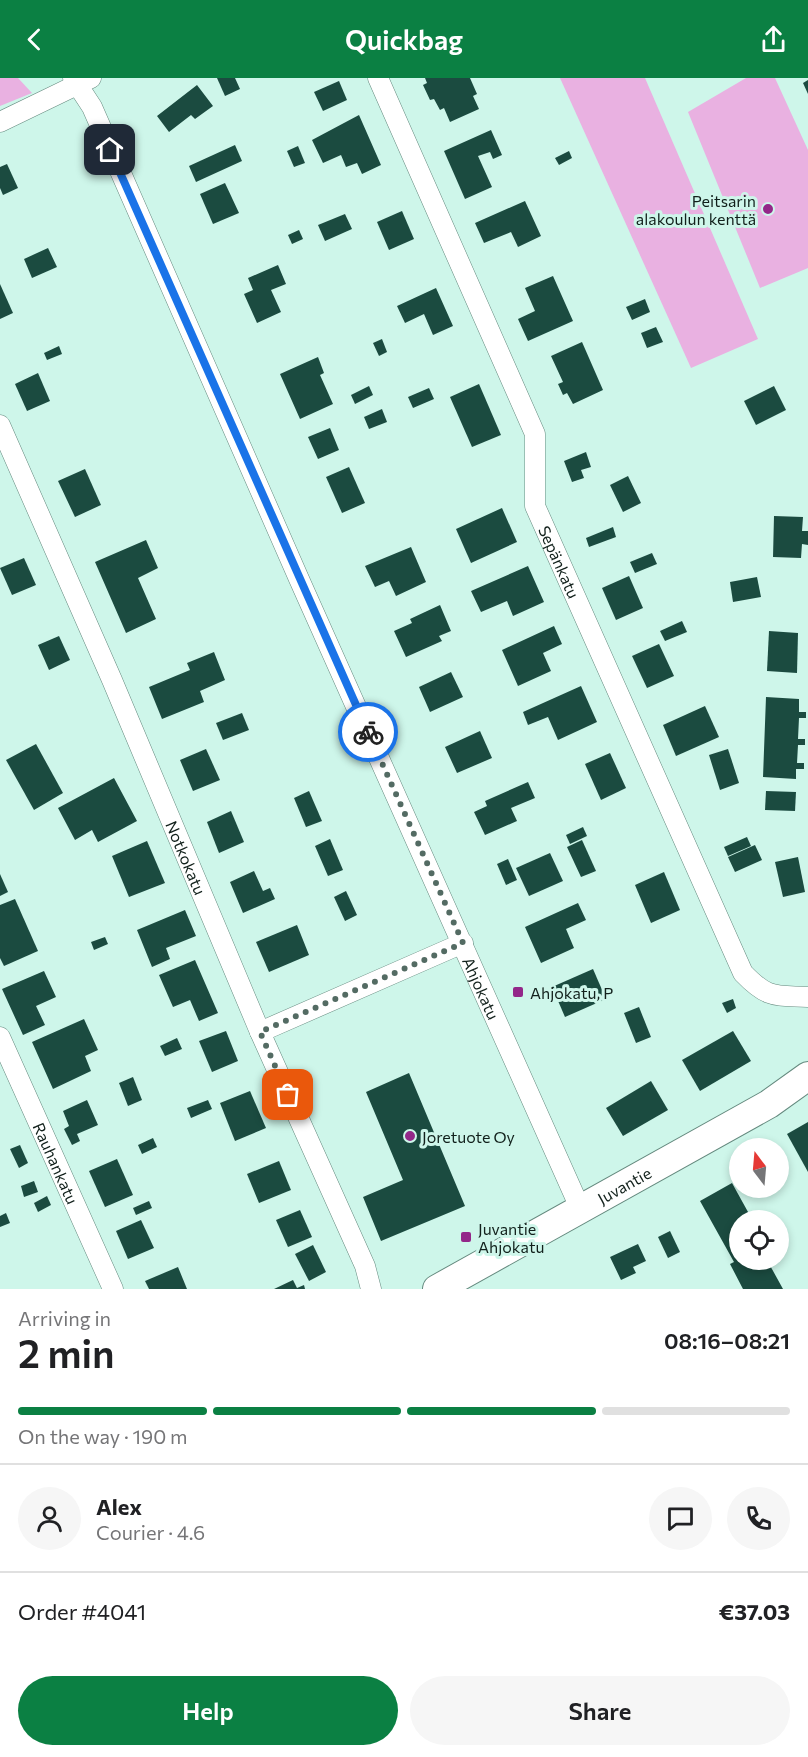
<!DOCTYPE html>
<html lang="en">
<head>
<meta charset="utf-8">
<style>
  body { margin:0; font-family:Commissioner,sans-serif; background:#f6f6f6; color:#202124; height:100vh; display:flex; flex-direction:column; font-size:22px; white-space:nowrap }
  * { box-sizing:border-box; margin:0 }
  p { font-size:20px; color:#757577 }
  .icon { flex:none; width:33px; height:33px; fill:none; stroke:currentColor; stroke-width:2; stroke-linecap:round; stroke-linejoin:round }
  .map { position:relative; height:1211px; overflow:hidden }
  .side { display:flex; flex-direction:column; background:#fff; flex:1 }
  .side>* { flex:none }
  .needle { width:39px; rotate:344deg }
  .fabs { position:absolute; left:729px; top:1060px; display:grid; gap:12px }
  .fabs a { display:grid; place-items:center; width:60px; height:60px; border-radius:50%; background:#fff; box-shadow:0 3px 9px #0003; font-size:30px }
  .pin { position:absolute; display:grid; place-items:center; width:51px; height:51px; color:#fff; margin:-26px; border-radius:12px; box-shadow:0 3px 9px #0006 }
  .courier { position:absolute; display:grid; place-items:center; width:60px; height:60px; margin:-30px; border:4px solid #1a73e8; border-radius:50%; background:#fff; color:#222; box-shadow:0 2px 8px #0007 }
  .overview em { font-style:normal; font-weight:600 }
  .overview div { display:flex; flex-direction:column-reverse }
  .overview { display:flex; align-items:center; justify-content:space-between; height:102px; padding:0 18px }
  h1 { font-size:39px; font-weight:600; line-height:45px }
  .bar { display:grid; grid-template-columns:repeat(4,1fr); gap:9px 6px; align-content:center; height:72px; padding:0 18px }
  .bar i { height:8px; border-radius:4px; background:#e0e0e0 }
  .bar .active { background:#0b8043 }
  .bar p { grid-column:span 4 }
  .line { display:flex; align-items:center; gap:15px; padding:0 18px; border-top:2px solid #e0e0e0 }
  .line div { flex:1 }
  .round { display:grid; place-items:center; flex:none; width:63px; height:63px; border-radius:32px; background:#f6f6f6 }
  .button { display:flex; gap:12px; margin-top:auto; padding:12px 18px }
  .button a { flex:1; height:69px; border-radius:36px; background:#0b8043; color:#fff; font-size:24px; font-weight:600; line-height:69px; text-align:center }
  .button a+a { background:#f6f6f6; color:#202124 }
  header { display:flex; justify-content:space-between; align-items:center; height:78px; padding:0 18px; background:#0b8043; color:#fff; font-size:27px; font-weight:600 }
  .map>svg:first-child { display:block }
  .green { fill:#e9b1e1 }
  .building { fill:#1b4b40 }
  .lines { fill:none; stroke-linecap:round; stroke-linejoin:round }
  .minor-casing { stroke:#658a7f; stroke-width:21 }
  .secondary-casing { stroke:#658a7f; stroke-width:30 }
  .minor { stroke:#fff; stroke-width:20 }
  .secondary { stroke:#fff; stroke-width:28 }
  .done { stroke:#536b63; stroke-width:6; stroke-dasharray:0 10.8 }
  .route { stroke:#1a73e8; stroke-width:8 }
  .poi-dot { fill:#932789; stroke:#cef6ea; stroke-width:2 }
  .labels { text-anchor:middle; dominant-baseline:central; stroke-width:6; stroke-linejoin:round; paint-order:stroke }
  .poi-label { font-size:16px; fill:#11201b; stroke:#cef6ea; text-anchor:start }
  .street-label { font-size:16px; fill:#11201b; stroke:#cef6ea }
</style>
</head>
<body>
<header><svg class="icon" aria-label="back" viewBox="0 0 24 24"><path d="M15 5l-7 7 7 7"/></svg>Quickbag<svg class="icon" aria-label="share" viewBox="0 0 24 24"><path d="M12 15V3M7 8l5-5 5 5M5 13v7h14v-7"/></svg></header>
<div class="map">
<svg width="808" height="1211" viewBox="0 0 808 1211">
  <rect width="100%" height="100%" fill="#cef6ea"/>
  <g class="green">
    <polygon points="0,0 18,0 32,15 0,28"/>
    <polygon points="560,0 645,0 758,261 691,290"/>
    <polygon points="746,0 775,0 808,72 808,190 760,210 688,34"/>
  </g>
  <g class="building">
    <polygon points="217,0 235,0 240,11 225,18"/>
    <polygon points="425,0 470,0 477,16 473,18 479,31 450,44 444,30 440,32 434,21 430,22 423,7 427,5"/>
    <polygon points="808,2 808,16 803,5"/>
    <polygon points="339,3 347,22 323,33 314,14"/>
    <polygon points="197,7 213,28 195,41 191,37 169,54 157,38"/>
    <polygon points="359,37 381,87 362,96 357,85 346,89 341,77 323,85 312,62"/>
    <polygon points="491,52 502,77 493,81 490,74 478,78 492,109 465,121 444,73"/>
    <polygon points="235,67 242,83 196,104 189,88"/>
    <polygon points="298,68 305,85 294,89 287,73"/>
    <polygon points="569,73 572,80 559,87 555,80"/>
    <polygon points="7,86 18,110 3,117 0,110 0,89"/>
    <polygon points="225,105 239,135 213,146 200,116"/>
    <polygon points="525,123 541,158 518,169 511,154 484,165 475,145"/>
    <polygon points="402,133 414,161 389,172 377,144"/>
    <polygon points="345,136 352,151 325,163 318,147"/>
    <polygon points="299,152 303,161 292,166 288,157"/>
    <polygon points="48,170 57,189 32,200 24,181"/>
    <polygon points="278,187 286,206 271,212 281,234 257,245 244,216 253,212 248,200"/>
    <polygon points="553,198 573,243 528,263 518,241 535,233 525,210"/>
    <polygon points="0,206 13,235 0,241"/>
    <polygon points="436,210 453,248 433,257 424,236 405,245 397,228"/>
    <polygon points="645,221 650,234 632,242 626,229"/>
    <polygon points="656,249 663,264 647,270 641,255"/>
    <polygon points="382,261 387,274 379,278 373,265"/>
    <polygon points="582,264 603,312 573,326 567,315 563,317 558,306 563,304 551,278"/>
    <polygon points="59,268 62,276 47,282 44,275"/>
    <polygon points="318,279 324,295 320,297 333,326 300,341 280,296"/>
    <polygon points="38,295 50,323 27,333 15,306"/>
    <polygon points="479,306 501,357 472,369 450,319"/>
    <polygon points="369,308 373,317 355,326 351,317"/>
    <polygon points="774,308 786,332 756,347 744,323"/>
    <polygon points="429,310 434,321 413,330 408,319"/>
    <polygon points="382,331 387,344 369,351 364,339"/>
    <polygon points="330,350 339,372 318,381 308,359"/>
    <polygon points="586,374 591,389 581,392 584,400 572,404 564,383"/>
    <polygon points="349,389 365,425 342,435 326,399"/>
    <polygon points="85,391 101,427 75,439 58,403"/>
    <polygon points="628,398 641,425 623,434 610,407"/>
    <polygon points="502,430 517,464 471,485 456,451"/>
    <polygon points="774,438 803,439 802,453 808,453 808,467 802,466 801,480 773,479"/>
    <polygon points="613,449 616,459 589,469 586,460"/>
    <polygon points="146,462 158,490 138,500 156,541 126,555 95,484"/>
    <polygon points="411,469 426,504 396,518 389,503 375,509 365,488"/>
    <polygon points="652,475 657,486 635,495 630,484"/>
    <polygon points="24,480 36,507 12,517 0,490"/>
    <polygon points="528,488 544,524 513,538 507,523 481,534 471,513"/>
    <polygon points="629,498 643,530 616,542 602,510"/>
    <polygon points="757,499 761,519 733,524 730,504"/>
    <polygon points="440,527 451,553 439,558 442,563 406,579 394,553 412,545 410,541"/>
    <polygon points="682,543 687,554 665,563 660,553"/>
    <polygon points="554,548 562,566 543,575 551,593 518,608 502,572"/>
    <polygon points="769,553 798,555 797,595 767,593"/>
    <polygon points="59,558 70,582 49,592 38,567"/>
    <polygon points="659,566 674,598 647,610 632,578"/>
    <polygon points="214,574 225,602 200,613 204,624 162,641 149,609 190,592 187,585"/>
    <polygon points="451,594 463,619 430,634 419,609"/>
    <polygon points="581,608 597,644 558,662 548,639 528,647 523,634"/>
    <polygon points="766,619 799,621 799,634 806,634 806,640 799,640 798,661 805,661 805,667 798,667 797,685 804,685 804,691 796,691 796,701 763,699"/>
    <polygon points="705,628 719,659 676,678 663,647"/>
    <polygon points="242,635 249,652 223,662 216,645"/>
    <polygon points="480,653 492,680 457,695 445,669"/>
    <polygon points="36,666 63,715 34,732 6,682"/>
    <polygon points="206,671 220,702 193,713 180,682"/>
    <polygon points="728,671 739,705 720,712 709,677"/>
    <polygon points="610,675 626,710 601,722 585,686"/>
    <polygon points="114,700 137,743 98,764 92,752 75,762 58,730"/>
    <polygon points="528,704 535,720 511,730 517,743 485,757 474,734 487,728 485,723"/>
    <polygon points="309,713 322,743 306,749 294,720"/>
    <polygon points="766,713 796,714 795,733 765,732"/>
    <polygon points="231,733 244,764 219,775 207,744"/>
    <polygon points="583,749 587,758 570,766 566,757"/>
    <polygon points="747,759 751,768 728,778 724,769"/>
    <polygon points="330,761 343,792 328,798 315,768"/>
    <polygon points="582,762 596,793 581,799 567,769"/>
    <polygon points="147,763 165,805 129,819 112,778"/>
    <polygon points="755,767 762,782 735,794 728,779"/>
    <polygon points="550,775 563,803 529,818 516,790"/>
    <polygon points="798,779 805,814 783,819 775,784"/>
    <polygon points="508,781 517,802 506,807 497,786"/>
    <polygon points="254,793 263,813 270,810 275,821 243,835 230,804"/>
    <polygon points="664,794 680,832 651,845 635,807"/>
    <polygon points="0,796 8,814 0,818"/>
    <polygon points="346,813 357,837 345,843 334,819"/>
    <polygon points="15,821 38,873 4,888 0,880 0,827"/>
    <polygon points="578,825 586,842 566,851 574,870 541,885 525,849"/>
    <polygon points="185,832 196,858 166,870 170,881 152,889 137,852"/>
    <polygon points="297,847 309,877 269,894 256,864"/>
    <polygon points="105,859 108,866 94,872 91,864"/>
    <polygon points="195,882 218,935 199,943 190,922 173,929 159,897"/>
    <polygon points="593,891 606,921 565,939 552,909"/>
    <polygon points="44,893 56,919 36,928 45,947 23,957 2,911"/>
    <polygon points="733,921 736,930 727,935 722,925"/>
    <polygon points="639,929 651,959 636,965 624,935"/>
    <polygon points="84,941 98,972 85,978 91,993 53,1011 32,964"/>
    <polygon points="226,953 238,983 212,994 199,963"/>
    <polygon points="733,953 751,983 700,1013 682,982"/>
    <polygon points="177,960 182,971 165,978 160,968"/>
    <polygon points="409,995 465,1128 381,1163 363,1119 403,1102 366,1014"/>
    <polygon points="133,999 142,1022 128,1028 119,1005"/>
    <polygon points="651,1003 668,1032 623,1058 606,1030"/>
    <polygon points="250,1013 266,1050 235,1063 220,1025"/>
    <polygon points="87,1022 98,1047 77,1056 80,1063 72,1067 64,1051 69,1048 63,1033"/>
    <polygon points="208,1022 212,1031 191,1040 187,1030"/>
    <polygon points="808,1044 808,1094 787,1056"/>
    <polygon points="153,1060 157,1069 142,1076 138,1067"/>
    <polygon points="20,1067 28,1085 19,1090 10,1071"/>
    <polygon points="117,1081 133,1117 105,1129 89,1093"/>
    <polygon points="279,1083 291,1112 259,1125 247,1096"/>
    <polygon points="34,1103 38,1114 24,1119 21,1108"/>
    <polygon points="732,1105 753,1143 740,1143 740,1182 767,1182 783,1211 743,1211 730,1186 734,1184 700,1123"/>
    <polygon points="47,1118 51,1127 38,1134 34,1125"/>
    <polygon points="149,1123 152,1130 136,1137 133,1130"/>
    <polygon points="300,1132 312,1159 288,1169 276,1142"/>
    <polygon points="6,1135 10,1145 0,1149 0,1138"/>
    <polygon points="141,1142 154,1170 128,1181 116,1153"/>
    <polygon points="670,1153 680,1174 668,1180 658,1159"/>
    <polygon points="638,1166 646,1183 633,1189 636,1195 621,1202 610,1179"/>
    <polygon points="313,1167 326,1194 309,1203 295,1176"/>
    <polygon points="178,1189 187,1211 149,1211 145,1203"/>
    <polygon points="293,1202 297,1210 304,1207 305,1211 274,1211"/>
  </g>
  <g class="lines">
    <g class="minor-casing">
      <g id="minor">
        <path id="s1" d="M73 0 92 29 299 501 580 1130"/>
        <path id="s2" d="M378 0 535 356V428L743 895C768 921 774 917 808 919"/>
        <polyline points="0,44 91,0"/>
        <path id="s3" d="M0 347 112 602 260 954 365 1188 371 1211"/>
        <polyline points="260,954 463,865"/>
        <path id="s4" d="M0 959 113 1211"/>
      </g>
    </g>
    <g class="secondary-casing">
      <g id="secondary">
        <path id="s5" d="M437 1211 769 1026 808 998"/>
      </g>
    </g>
    <use href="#minor" class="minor"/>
    <use href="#secondary" class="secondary"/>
  </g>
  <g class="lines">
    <polyline class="done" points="288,1017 260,954 463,865 368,654"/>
    <polyline class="route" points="110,72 368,654"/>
  </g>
  <g class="poi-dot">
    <circle cx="768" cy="131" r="6"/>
    <rect x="512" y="908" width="12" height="12" rx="3"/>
    <circle cx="410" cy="1058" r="6"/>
    <rect x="460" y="1153" width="12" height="12" rx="3"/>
  </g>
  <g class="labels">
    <g class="poi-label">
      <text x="756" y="122" text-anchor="end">Peitsarin<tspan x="756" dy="18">alakoulun kenttä</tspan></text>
      <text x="530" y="914">Ahjokatu, P</text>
      <text x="422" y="1058">Joretuote Oy</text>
      <text x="478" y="1150">Juvantie<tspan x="478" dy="18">Ahjokatu</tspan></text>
    </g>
    <g class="street-label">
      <text stroke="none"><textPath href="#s2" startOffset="522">Sepänkatu</textPath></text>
      <text stroke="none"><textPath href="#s3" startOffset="471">Notkokatu</textPath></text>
      <text stroke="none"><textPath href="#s1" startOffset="998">Ahjokatu</textPath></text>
      <text stroke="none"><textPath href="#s4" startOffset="138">Rauhankatu</textPath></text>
      <text stroke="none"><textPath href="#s5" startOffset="214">Juvantie</textPath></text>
    </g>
  </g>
</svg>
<div class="fabs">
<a><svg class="needle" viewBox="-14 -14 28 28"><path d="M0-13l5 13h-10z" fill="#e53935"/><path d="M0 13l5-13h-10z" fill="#757577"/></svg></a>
<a><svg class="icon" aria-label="locate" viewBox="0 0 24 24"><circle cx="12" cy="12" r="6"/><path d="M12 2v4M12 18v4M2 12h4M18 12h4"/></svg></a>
</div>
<div class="pin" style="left:288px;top:1017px;background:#ea580c"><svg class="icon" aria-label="bag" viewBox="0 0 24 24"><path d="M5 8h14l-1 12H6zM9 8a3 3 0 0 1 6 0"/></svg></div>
<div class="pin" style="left:110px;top:72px;background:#1f2937"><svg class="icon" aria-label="home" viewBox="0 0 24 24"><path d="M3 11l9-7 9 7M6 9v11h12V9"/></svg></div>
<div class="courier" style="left:368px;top:654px"><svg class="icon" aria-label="bike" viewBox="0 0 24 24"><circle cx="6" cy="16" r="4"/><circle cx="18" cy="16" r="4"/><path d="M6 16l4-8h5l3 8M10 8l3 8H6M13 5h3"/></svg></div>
</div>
<section class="side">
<div class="overview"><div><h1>2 min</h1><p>Arriving in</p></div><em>08:16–08:21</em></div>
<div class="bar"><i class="active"></i><i class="active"></i><i class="active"></i><i></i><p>On the way · 190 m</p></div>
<div class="line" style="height:108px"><a class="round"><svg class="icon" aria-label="person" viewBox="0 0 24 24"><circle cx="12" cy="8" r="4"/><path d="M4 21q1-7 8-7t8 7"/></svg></a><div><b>Alex</b><p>Courier · 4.6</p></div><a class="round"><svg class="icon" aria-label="chat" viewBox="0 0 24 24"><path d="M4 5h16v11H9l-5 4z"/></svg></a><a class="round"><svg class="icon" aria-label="phone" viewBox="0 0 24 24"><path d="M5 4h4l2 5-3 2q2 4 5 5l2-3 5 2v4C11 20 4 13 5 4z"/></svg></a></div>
<div class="line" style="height:78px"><div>Order #4041</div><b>€37.03</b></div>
<div class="button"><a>Help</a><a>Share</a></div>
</section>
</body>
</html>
